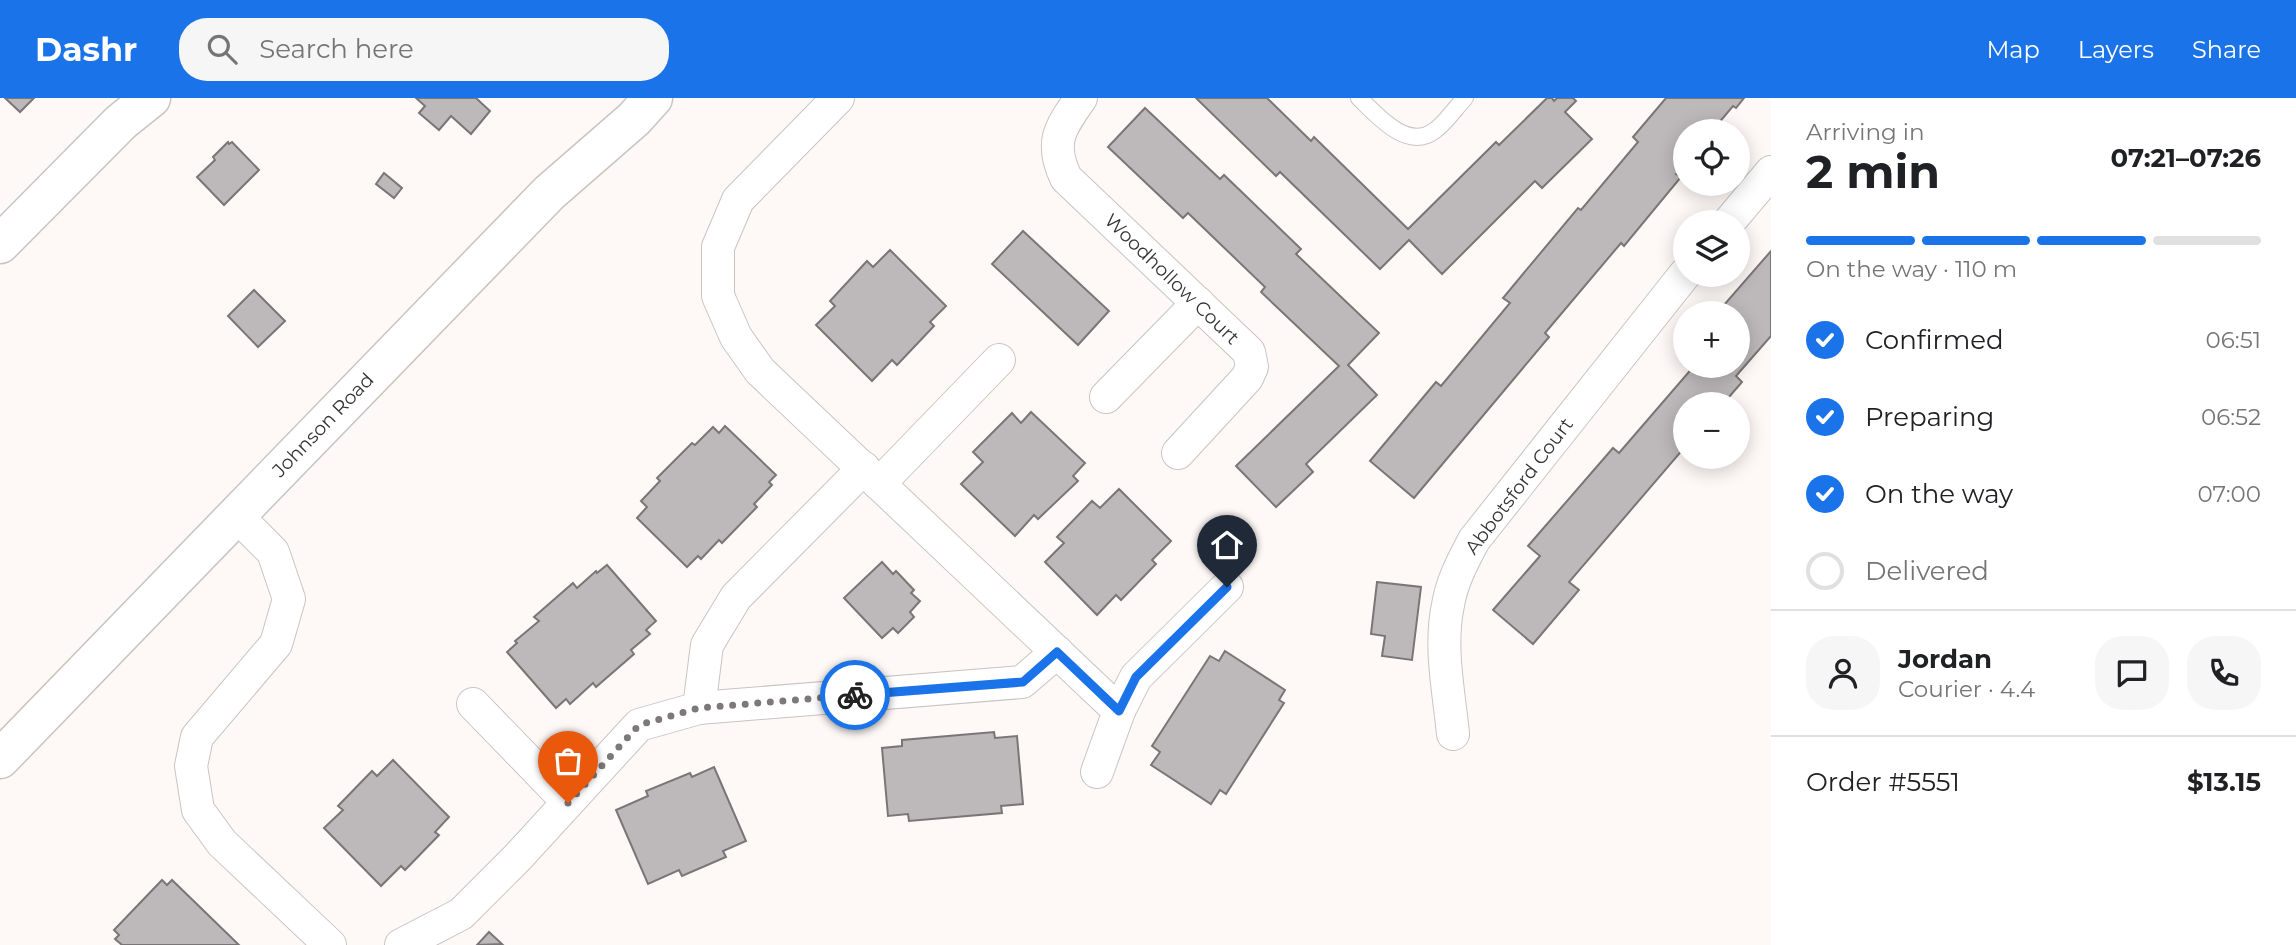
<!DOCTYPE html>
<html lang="en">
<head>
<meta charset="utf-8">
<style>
  body { margin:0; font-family:Montserrat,sans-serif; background:#f6f6f6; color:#202124; height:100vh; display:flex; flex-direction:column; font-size:26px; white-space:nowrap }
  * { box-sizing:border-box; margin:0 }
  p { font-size:23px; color:#757577 }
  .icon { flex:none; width:38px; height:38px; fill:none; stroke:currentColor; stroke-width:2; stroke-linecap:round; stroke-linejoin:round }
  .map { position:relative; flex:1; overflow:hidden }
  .panel { display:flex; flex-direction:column; background:#fff; width:525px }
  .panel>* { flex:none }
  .controls { position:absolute; left:1673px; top:21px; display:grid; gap:14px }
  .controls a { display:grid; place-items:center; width:77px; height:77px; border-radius:50%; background:#fff; box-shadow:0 4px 18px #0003; font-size:35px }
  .pin { position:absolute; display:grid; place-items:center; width:60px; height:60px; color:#fff; margin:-72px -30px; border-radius:50% 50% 50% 0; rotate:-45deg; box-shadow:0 0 7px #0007 }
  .pin .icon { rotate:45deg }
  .courier { position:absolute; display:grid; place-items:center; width:70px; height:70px; margin:-35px; border:5px solid #1a73e8; border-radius:50%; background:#fff; color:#222; box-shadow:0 2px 9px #0007 }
  .summary em { font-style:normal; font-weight:700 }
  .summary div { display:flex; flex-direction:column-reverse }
  .summary { display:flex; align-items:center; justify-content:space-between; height:119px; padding:0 35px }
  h1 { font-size:46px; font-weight:700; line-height:52px }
  .bar { display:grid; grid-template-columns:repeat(4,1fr); gap:10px 7px; align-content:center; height:84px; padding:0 35px }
  .bar i { height:9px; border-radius:5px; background:#e0e0e0 }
  .bar .active { background:#1a73e8 }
  .bar p { grid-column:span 4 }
  .line { display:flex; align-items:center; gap:18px; padding:0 35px; border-top:2px solid #e0e0e0 }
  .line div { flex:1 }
  .round { display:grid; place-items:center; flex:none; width:74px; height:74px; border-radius:28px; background:#f6f6f6 }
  ol { padding:0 35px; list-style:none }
  li { display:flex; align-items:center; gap:21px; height:77px }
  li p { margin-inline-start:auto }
  li .icon { padding:7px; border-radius:50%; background:#1a73e8; color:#fff; stroke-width:4 }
  li:last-child { color:#757577 }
  li i { width:38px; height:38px; border:4px solid #e0e0e0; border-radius:50% }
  header { display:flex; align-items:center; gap:42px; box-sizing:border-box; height:98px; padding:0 35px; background:#1a73e8; color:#fff }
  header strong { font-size:33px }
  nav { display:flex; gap:38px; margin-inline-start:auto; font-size:24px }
  .search { width:490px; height:63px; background:#f6f6f6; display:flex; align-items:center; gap:18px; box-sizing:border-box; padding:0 24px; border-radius:28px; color:#757577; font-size:26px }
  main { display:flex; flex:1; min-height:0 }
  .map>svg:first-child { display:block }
  .building { fill:#bdb9ba; stroke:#7a7677; stroke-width:2 }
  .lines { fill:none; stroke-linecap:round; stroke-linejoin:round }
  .lane-casing { stroke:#c9c4c2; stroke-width:18 }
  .street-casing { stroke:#c9c4c2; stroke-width:34 }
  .secondary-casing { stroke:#c9c4c2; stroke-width:41 }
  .lane { stroke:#fff; stroke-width:16 }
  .street { stroke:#fff; stroke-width:32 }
  .secondary { stroke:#fff; stroke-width:38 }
  .done { stroke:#7c7978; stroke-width:7; stroke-dasharray:0 12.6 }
  .route { stroke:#1a73e8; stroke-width:9 }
  .labels { text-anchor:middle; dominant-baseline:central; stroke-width:5; stroke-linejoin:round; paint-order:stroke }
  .street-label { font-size:19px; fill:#363433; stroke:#fff }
</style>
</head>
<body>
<header>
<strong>Dashr</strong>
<div class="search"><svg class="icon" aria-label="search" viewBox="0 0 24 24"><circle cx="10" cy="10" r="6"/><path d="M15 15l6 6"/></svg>Search here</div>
<nav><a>Map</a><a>Layers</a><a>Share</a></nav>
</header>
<main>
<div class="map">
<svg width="1771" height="847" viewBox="0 0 1771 847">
  <rect width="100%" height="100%" fill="#fef9f7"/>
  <g class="building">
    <polygon points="5,0 34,0 20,14"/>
    <polygon points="416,0 476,0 490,13 471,36 451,18 439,32 419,15 425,8"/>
    <polygon points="1196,0 1267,0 1311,43 1314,39 1408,131 1496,44 1499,47 1547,0 1552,0 1554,3 1557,0 1573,0 1576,3 1565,14 1592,41 1542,90 1535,83 1442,176 1409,142 1380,171 1280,74 1276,78"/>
    <polygon points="1666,0 1744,0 1736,10 1733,8 1712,33 1685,33 1685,65 1676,76 1681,79 1624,148 1621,145 1545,235 1549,239 1414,400 1370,363 1436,284 1441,288 1510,205 1503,200 1578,110 1581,112 1638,44 1633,39"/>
    <polygon points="1145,10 1220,81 1224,77 1301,151 1296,156 1379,235 1348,267 1377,297 1306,366 1313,374 1276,409 1236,368 1339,268 1261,194 1265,189 1188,115 1183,120 1108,49"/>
    <polygon points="228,44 229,46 232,44 259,72 224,107 197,79 215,62 213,59"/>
    <polygon points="384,75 402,90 394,100 376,86"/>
    <polygon points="1023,133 1109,213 1078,247 992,166"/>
    <polygon points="890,152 946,208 930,224 934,228 897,267 892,262 872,283 816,227 835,208 830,203 867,163 873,169"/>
    <polygon points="1771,153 1771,238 1736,278 1742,284 1723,306 1685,306 1685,349 1569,484 1579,492 1533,546 1493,512 1540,458 1528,448 1613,350 1619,355 1694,268 1738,268 1738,215 1717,215"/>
    <polygon points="254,192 285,223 258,249 228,218"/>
    <polygon points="1031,314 1085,365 1073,378 1078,383 1038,421 1034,417 1015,438 961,386 983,364 973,354 1012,315 1021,325"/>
    <polygon points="725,328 776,377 769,384 772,387 754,406 757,409 722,445 719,442 701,461 698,458 687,469 637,420 647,409 641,403 660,383 657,380 692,345 695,347 713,329 719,335"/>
    <polygon points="1119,391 1171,443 1152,462 1156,466 1121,502 1116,497 1097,517 1045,464 1064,445 1057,439 1092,403 1100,410"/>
    <polygon points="882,464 893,476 896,473 914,492 911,495 920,503 910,514 914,519 898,535 893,530 882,540 844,500"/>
    <polygon points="607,467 656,523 646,532 650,536 631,552 634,556 596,589 593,585 570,606 566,601 556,610 507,554 517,545 515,543 539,523 534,519 573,485 577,490 596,473 597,475"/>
    <polygon points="1377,484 1421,489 1412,562 1382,558 1385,538 1371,536"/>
    <polygon points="1225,553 1285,592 1279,602 1284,605 1226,696 1220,692 1211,706 1151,667 1160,654 1152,648 1210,558 1219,563"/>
    <polygon points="994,634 995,640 1017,638 1023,706 1001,708 1002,715 909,723 908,716 888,718 882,650 902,648 902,642"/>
    <polygon points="393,662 449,719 435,734 439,737 405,772 401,768 381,788 324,730 343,712 338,708 372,673 377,678"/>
    <polygon points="714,669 746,743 723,753 726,759 682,778 679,772 648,786 616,712 648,698 646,693 690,675 692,679"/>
    <polygon points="162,782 167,787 172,782 239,847 122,847 115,841 119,837 114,832"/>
    <polygon points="489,834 502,846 477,847"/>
  </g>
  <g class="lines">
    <g class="lane-casing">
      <path id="lane" d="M1359 0C1377 17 1407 53 1434 33 1446 25 1455 10 1465 0"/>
    </g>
    <g class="street-casing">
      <g id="street">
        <polyline points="838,0 738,102 718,149 718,198 736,239 760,273 1119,613"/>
        <path d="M1081 0C1060 30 1049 44 1066 80L1249 254 1252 269 1247 280 1178 355"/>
        <polyline points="1729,124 1771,74"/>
        <polyline points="1106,299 1198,205"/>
        <polyline points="879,386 999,262"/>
        <polyline points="236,417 273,454 289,501 276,546 197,639 191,668 198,712 222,745 330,847"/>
        <polyline points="473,606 568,704"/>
        <polyline points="699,610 707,547 736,499 864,370"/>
        <path d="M1453 636C1449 594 1439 549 1448 507 1452 483 1463 463 1474 442L1685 176"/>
        <polyline points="1097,674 1119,613 1136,579 1227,489"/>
        <polyline points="401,847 461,816 518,759 639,627 699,610 1022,584 1057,554"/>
      </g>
    </g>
    <g class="secondary-casing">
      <g id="secondary">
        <polyline points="0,146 121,24 151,0"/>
        <polyline points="0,661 549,95 634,21 653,0"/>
      </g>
    </g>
    <use href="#lane" class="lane"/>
    <use href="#street" class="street"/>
    <use href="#secondary" class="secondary"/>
  </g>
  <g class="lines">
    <polyline class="done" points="568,705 639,627 699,610 855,597"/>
    <polyline class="route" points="855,597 1023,584 1057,554 1119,613 1136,579 1227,489"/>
  </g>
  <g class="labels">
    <g class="street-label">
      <text transform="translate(1172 181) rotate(44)">Woodhollow Court</text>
      <text transform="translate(323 327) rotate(-46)">Johnson Road</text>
      <text transform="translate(1519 388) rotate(-53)">Abbotsford Court</text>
    </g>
  </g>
</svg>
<div class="controls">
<a><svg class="icon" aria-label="locate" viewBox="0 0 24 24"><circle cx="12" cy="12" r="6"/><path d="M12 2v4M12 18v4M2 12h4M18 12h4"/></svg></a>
<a><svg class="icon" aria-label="layers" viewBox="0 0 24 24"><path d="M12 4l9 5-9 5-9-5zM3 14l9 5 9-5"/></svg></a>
<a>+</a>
<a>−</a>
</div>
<div class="pin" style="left:568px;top:705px;background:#ea580c"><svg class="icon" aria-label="bag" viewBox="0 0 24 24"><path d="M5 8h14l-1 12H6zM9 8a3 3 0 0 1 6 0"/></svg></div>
<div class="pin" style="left:1227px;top:489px;background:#1f2937"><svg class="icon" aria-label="home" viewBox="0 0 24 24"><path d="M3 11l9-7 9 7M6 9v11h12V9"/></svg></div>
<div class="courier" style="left:855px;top:597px"><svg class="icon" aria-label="bike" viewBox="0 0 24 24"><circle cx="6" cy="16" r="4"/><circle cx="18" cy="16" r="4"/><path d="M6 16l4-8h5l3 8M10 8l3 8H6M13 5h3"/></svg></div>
</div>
<section class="panel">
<div class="summary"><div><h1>2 min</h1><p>Arriving in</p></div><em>07:21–07:26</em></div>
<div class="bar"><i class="active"></i><i class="active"></i><i class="active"></i><i></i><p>On the way · 110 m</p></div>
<ol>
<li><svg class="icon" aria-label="check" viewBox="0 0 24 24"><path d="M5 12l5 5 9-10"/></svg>Confirmed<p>06:51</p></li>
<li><svg class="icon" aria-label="check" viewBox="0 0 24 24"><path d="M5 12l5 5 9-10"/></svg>Preparing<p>06:52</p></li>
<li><svg class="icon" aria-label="check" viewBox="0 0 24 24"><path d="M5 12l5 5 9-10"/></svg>On the way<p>07:00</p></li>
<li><i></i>Delivered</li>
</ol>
<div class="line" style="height:126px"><a class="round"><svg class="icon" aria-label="person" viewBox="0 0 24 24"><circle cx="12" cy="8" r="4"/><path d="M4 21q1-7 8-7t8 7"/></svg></a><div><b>Jordan</b><p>Courier · 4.4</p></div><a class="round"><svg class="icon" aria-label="chat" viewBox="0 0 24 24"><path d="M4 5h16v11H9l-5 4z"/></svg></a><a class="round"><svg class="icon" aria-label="phone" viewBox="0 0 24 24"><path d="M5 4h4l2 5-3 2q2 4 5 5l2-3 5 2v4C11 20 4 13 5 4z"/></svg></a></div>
<div class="line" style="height:91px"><div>Order #5551</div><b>$13.15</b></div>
</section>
</main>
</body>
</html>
